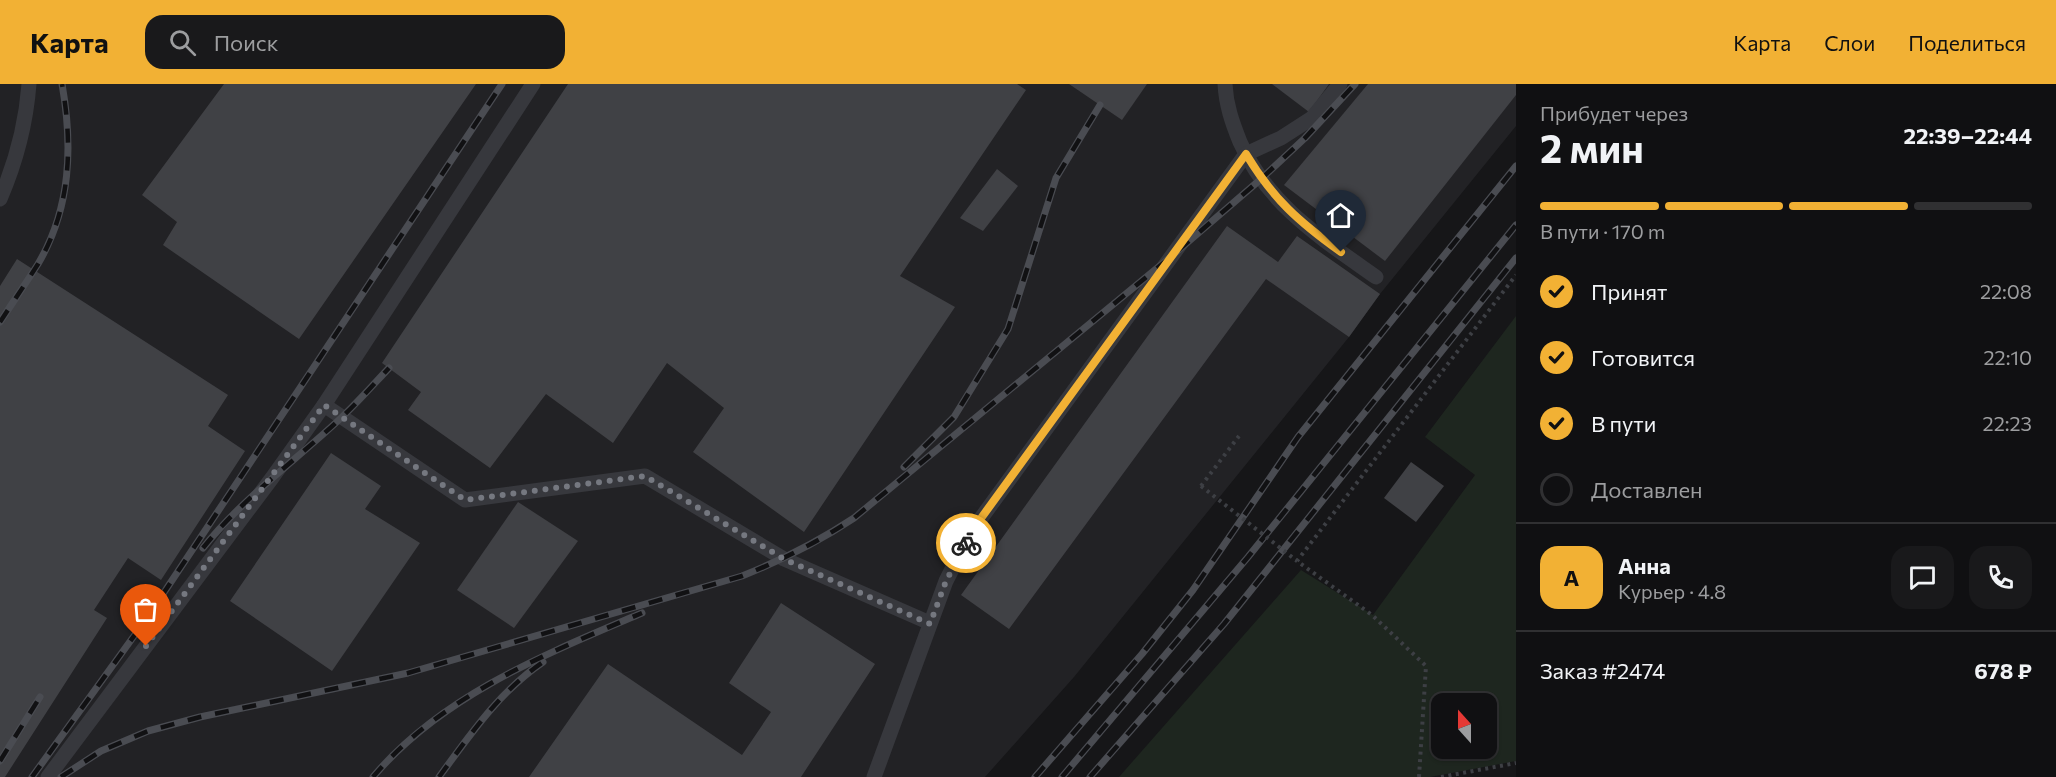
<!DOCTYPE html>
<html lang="ru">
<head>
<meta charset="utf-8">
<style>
  body { margin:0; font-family:Commissioner,sans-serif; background:#19191b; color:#f1f3f6; height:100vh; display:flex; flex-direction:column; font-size:22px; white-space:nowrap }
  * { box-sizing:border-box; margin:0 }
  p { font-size:20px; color:#9c9d9f }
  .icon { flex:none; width:33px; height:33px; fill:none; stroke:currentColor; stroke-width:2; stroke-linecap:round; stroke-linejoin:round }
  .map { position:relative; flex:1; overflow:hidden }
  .sheet { display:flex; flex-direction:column; background:#101012; width:540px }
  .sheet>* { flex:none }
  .needle { width:39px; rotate:339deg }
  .buttons { position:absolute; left:1431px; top:609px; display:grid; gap:12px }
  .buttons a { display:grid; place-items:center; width:66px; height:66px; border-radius:12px; background:#101012; box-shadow:0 2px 4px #0004,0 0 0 2px #303032; font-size:30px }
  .pin { position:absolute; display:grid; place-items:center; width:51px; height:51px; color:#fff; margin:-62px -26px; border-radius:50% 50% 50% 0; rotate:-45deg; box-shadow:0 0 6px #0007 }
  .pin .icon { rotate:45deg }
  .courier { position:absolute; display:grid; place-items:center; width:60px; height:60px; margin:-30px; border:4px solid #f2b134; border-radius:50%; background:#fff; color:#222; box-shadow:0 2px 8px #0007 }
  .headline em { font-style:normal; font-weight:700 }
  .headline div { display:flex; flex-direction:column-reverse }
  .headline { display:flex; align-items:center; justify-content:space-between; height:102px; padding:0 24px }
  h1 { font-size:39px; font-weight:700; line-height:45px }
  .bar { display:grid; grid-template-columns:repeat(4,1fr); gap:9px 6px; align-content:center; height:72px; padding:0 24px }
  .bar i { height:8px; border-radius:4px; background:#303032 }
  .bar .current { background:#f2b134 }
  .bar p { grid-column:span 4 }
  .line { display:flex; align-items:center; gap:15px; padding:0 24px; border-top:2px solid #303032 }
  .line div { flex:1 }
  .round { display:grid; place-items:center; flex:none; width:63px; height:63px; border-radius:18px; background:#19191b }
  ol { padding:0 24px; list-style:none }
  li { display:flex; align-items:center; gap:18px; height:66px }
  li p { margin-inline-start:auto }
  li .icon { padding:6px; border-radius:50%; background:#f2b134; color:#111; stroke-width:4 }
  li:last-child { color:#9c9d9f }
  li i { width:33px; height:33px; border:3px solid #303032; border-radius:50% }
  header { display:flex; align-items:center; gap:36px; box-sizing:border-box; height:84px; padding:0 30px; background:#f2b134; color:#111 }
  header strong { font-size:28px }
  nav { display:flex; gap:33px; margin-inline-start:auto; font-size:21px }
  .search { width:420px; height:54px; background:#19191b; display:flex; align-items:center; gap:15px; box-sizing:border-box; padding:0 21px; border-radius:18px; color:#9c9d9f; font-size:22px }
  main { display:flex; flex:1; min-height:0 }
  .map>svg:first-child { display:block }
  .built { fill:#222225 }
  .green { fill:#1e261f; fill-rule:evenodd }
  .building { fill:#404145 }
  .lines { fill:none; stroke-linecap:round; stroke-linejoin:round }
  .path { stroke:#3d3f44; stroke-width:4; stroke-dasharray:3 4.5; stroke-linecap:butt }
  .service { stroke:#37383d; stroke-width:15 }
  .rail-casing { stroke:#4a4c52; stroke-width:7 }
  .rail { stroke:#111113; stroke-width:4.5; stroke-dasharray:14; stroke-linecap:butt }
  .path-bridge { stroke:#3d3f44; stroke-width:4; stroke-dasharray:3 4.5; stroke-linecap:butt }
  .done { stroke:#757880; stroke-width:6; stroke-dasharray:0 10.8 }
  .route { stroke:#f2b134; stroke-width:8 }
</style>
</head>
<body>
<header>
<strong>Карта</strong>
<div class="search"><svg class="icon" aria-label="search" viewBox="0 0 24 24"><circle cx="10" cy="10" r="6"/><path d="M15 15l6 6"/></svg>Поиск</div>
<nav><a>Карта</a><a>Слои</a><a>Поделиться</a></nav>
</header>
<main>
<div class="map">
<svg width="1516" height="693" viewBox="0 0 1516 693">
  <rect width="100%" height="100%" fill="#161618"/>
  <polygon class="built" points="0,0 1516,0 1516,42 1380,210 1349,253 1074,593 985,693 0,693"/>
  <path class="green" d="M1516 232V677L1430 693H1119L1301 486 1373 531 1475 391 1425 353ZM1442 620H1486V664H1442Z"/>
  <g class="building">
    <polygon points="224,0 476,0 299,255 163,161 177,138 142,111"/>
    <polygon points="568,0 1017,0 1026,6 900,192 955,223 804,448 693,368 724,324 667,279 613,359 546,310 490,384 408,326 421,308 382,279"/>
    <polygon points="1069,0 1147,0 1122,36"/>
    <polygon points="1272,0 1329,0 1309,28"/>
    <polygon points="1368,0 1516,0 1516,11 1385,177 1284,101"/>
    <polygon points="997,85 1018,102 983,147 960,134"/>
    <polygon points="1227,142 1278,178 1297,152 1380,210 1349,253 1266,195 1009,545 961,511"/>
    <polygon points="17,175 228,311 208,342 245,367 161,496 128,474 94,526 107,534 5,693 0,693 0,202"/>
    <polygon points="331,369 381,402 365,425 420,459 332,587 230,517"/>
    <polygon points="1411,378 1444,402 1416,438 1384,414"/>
    <polygon points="518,418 578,457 514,544 457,506"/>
    <polygon points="781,519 875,580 801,693 529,693 608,580 742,671 771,628 729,599"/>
  </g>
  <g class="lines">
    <g class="path">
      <polyline points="1201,402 1239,352"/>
      <polyline points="1419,693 1426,582 1372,531 1297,477 1516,191"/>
      <polyline points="1441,693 1516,679"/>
    </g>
    <g class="service">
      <path d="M1225 0C1226 21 1232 38 1240 58 1268 121 1321 154 1376 193"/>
      <path d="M0 115C16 78 26 40 29 0"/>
      <polyline points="324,321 465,416 645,392 784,475 930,539"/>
      <polyline points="48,693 272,394 324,321 533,0"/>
      <polyline points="874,693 946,497 971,448 1246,70 1281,54 1312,34 1340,0"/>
    </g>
    <g class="rail-casing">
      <g id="rail">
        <path d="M0 238C13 218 26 199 38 180 71 124 73 62 62 0"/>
        <polyline points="904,383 954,333 1008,245 1056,94 1100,21"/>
        <path d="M203 464C243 414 295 377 341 334 358 318 373 301 389 284"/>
        <polyline points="0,677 40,613"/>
        <polyline points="32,693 147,534 502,0"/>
        <path d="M61 693 101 667 148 647 200 633 408 589 742 492C782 476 818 458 854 434L1167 176 1261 95 1305 54 1355 0"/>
        <path d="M373 693C442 611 546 570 642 529"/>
        <path d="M439 693C470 651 499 608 543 578"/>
        <polyline points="1035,693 1142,570 1193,506 1298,353 1516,82"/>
        <polyline points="1062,693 1248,473 1516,141"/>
        <polyline points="1090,693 1224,540 1516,174"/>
      </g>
    </g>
    <use href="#rail" class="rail"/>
    <polyline class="path-bridge" points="1201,402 1297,477"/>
  </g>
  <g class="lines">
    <polyline class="done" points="146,562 324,321 465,416 645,392 784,475 930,540 946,497 966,459"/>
    <path class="route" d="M966 459 971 448 1246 70C1273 115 1299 138 1341 168"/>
  </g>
</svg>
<div class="buttons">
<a><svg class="needle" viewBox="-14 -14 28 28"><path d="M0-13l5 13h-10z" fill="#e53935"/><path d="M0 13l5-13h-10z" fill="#9c9d9f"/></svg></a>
</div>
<div class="pin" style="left:146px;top:562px;background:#ea580c"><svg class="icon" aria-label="bag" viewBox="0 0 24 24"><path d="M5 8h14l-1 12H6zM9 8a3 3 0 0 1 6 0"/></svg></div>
<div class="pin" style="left:1341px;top:168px;background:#1f2937"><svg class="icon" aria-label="home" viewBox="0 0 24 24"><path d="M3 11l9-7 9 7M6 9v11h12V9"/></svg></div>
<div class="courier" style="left:966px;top:459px"><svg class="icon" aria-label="bike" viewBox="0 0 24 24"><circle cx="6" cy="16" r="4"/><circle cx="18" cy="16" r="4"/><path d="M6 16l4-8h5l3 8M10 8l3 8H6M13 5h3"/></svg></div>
</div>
<section class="sheet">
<div class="headline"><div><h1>2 мин</h1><p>Прибудет через</p></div><em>22:39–22:44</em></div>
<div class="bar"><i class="current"></i><i class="current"></i><i class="current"></i><i></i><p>В пути · 170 m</p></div>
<ol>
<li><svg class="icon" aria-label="check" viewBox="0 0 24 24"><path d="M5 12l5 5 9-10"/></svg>Принят<p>22:08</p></li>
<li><svg class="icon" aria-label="check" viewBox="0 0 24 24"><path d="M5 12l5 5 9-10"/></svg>Готовится<p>22:10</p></li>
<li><svg class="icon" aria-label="check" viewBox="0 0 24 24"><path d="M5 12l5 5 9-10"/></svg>В пути<p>22:23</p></li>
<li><i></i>Доставлен</li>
</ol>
<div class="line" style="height:108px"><b class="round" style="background:#f2b134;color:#111">А</b><div><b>Анна</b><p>Курьер · 4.8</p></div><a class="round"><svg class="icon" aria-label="chat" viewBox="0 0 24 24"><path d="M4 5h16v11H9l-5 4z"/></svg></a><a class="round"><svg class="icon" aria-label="phone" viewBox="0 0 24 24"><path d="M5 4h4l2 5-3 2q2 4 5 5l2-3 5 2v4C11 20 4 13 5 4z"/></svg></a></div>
<div class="line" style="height:78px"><div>Заказ #2474</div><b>678 ₽</b></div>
</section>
</main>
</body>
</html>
